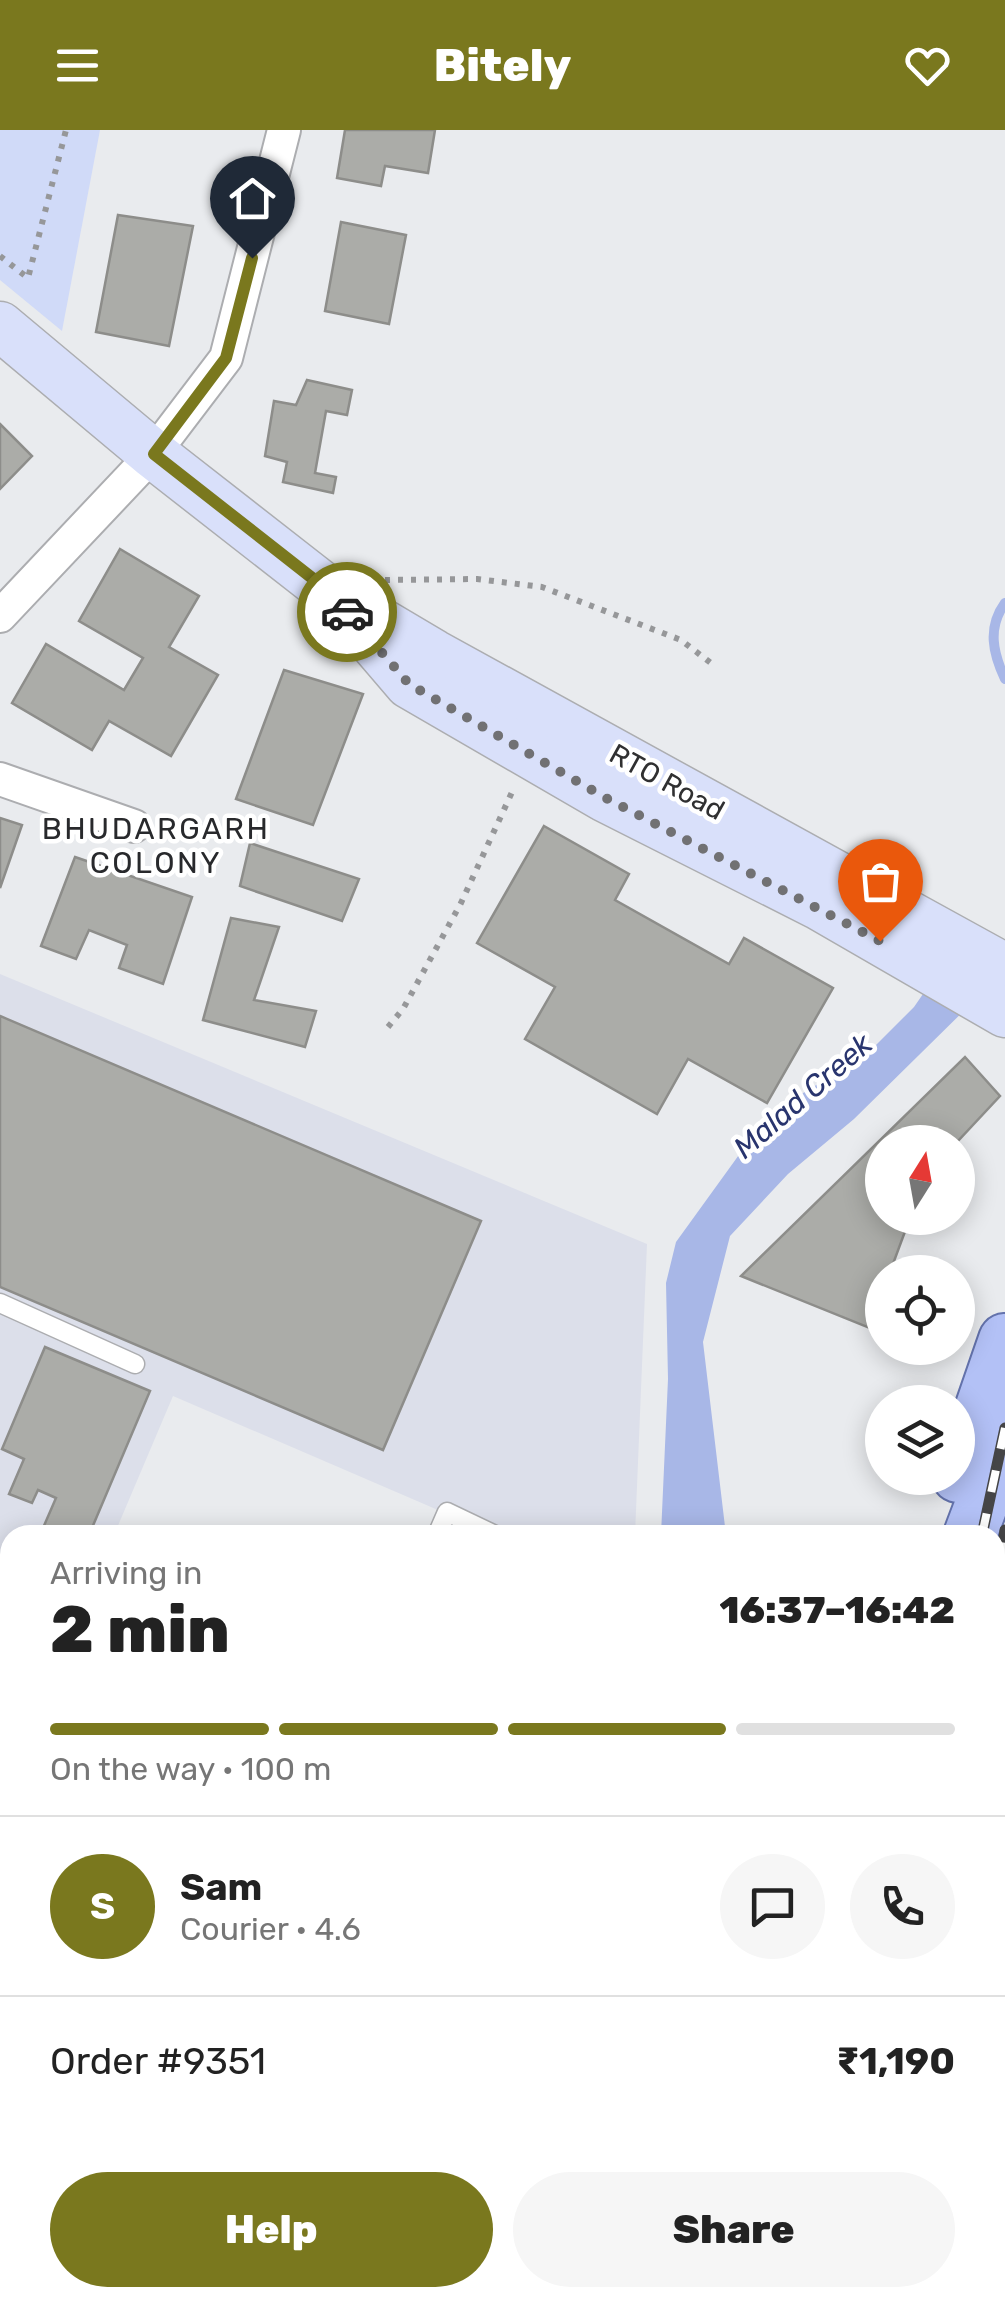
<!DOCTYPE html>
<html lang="en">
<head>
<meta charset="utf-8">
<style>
  body { margin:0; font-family:Rubik,sans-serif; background:#f6f6f6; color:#222; height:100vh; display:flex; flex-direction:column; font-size:38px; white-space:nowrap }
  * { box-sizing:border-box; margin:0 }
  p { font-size:32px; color:#767676 }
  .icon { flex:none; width:55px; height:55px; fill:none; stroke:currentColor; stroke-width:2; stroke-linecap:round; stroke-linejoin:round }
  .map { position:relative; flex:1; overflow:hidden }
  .side { position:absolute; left:0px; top:1395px; width:1005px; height:782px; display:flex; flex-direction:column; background:#fff; border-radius:30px 30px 0 0; box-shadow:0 5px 25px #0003 }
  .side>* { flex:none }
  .needle { width:65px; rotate:11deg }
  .controls { position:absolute; left:865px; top:995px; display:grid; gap:20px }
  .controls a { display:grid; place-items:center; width:110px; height:110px; border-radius:50%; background:#fff; box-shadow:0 5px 25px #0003; font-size:50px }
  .pin { position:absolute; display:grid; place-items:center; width:85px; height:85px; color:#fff; margin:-102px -42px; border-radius:50% 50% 50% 0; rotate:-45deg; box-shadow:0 0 10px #0007 }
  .pin .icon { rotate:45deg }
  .courier { position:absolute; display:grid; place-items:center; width:100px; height:100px; margin:-50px; border:8px solid #7a781e; border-radius:50%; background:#fff; color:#222; box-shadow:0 2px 12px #0007 }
  .head em { font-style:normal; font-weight:800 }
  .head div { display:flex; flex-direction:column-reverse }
  .head { display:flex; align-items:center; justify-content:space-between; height:170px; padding:0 50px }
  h1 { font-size:65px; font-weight:800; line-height:75px }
  .bar { display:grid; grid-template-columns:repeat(4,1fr); gap:15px 10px; align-content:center; height:120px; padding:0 50px }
  .bar i { height:12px; border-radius:8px; background:#e0e0e0 }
  .bar .active { background:#7a781e }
  .bar p { grid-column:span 4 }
  .line { display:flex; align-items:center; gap:25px; padding:0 50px; border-top:2px solid #e0e0e0 }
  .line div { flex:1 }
  .round { display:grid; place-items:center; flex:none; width:105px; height:105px; border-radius:52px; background:#f6f6f6 }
  .primary-button { display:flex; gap:20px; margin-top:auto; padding:20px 50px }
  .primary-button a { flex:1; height:115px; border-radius:60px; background:#7a781e; color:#fff; font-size:40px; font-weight:800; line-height:115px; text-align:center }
  .primary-button a+a { background:#f6f6f6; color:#222 }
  header { display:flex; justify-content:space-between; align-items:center; height:130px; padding:0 50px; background:#7a781e; color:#fff; font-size:45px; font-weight:800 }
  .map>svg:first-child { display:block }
  .built { fill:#dcdfea }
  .green { fill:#d0daf8 }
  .water { fill:#a8b7e7 }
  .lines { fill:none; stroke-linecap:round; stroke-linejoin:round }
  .stream { stroke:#a8b7e7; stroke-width:10 }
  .building { fill:#abaca8; stroke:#8d8d8a; stroke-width:2.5 }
  .lane-casing { stroke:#acadb0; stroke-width:21 }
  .street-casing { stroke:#acadb0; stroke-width:36 }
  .secondary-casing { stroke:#acadb0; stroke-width:51 }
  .primary-casing { stroke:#6473ad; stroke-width:56 }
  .path { stroke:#969799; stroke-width:6; stroke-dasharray:5 8; stroke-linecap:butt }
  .lane { stroke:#fff; stroke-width:18 }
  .street { stroke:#fff; stroke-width:32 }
  .secondary { stroke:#d9e0fa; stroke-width:48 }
  .primary { stroke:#b3c1f6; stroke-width:52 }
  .rail-casing { stroke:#454547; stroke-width:11 }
  .rail { stroke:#fff; stroke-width:8; stroke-dasharray:22; stroke-linecap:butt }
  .done { stroke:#717173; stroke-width:10; stroke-dasharray:0 18 }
  .route { stroke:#7a781e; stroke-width:12 }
  .labels { text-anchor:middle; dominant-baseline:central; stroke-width:9; stroke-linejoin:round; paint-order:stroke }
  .street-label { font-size:28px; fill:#303031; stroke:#fff }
  .neighbourhood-label { font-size:30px; letter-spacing:2.5px; fill:#28292c; stroke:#fff }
  .water-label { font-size:30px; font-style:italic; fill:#29356e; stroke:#fff }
</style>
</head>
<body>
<header><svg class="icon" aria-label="menu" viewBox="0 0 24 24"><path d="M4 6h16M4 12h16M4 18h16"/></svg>Bitely<svg class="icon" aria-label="heart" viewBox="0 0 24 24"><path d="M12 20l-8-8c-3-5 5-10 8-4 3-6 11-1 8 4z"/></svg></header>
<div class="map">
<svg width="1005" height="2177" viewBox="0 0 1005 2177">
  <rect width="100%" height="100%" fill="#e9ebee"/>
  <polygon class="built" points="0,844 647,1114 635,1405 496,1405 173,1266 114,1405 10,1405 10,1650 0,1674"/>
  <g class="green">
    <polygon points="0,0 100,0 62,201 0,150"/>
    <polygon points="1005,2049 1005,2116 995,2112 995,2070"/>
  </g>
  <polygon class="water" points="941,838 982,863 854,989 788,1044 730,1106 703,1212 726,1405 661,1405 668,1249 666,1153 676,1112 749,1011 803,963 866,925 914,877"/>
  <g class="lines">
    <path class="stream" d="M1005 473C987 498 993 523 1005 549"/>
  </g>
  <g class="building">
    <polygon points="345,0 435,0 428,43 385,36 381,56 337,48"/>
    <polygon points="118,85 193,96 169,216 96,202"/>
    <polygon points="341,92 406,105 389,194 325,181"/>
    <polygon points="307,250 352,260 347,285 326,281 315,343 336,347 333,363 283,352 287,332 265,326 274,271 296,275"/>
    <polygon points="0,294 32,326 0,359"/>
    <polygon points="120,419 199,466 169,517 218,545 171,626 109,591 92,620 12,573 46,514 124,560 143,528 79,491"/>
    <polygon points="284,540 363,564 313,695 236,669"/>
    <polygon points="0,688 22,695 0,758"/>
    <polygon points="544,696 629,744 615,770 729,834 744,808 833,858 767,973 688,929 657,984 525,909 555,857 477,813"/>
    <polygon points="250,713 359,749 342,791 240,756"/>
    <polygon points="75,727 192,767 163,854 119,838 127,815 89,800 76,829 41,816"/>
    <polygon points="231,788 279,797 254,870 316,881 305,917 203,890"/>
    <polygon points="0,886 481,1091 383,1320 0,1157"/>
    <polygon points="965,927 1000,966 957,1012 882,1012 882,1088 910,1088 890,1142 882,1142 882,1203 741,1146"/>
    <polygon points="45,1217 150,1261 89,1405 40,1405 56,1368 38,1360 32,1373 9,1364 24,1329 2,1319"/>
    <polygon points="10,1476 10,1520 0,1516 0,1500"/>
    <polygon points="1005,2140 1005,2177 988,2177 995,2168"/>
  </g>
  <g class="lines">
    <g class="lane-casing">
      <g id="lane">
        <polyline points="0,1173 135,1234"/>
        <polyline points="437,1405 447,1382 495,1405"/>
        <polyline points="398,2168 421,2177"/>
        <polyline points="133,2177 138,2168"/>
        <polyline points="172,2177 177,2168"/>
      </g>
    </g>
    <g class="street-casing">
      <g id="street">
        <polyline points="0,486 153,324 226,228 284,0"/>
        <polyline points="0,649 134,696"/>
      </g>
    </g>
    <g class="secondary-casing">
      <g id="secondary">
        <polyline points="0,196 153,324 331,463 434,524 1005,838"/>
        <polyline points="356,492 409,554 604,667 818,775 1005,883"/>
      </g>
    </g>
    <g class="primary-casing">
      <g id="primary">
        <polyline points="958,1346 1005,1210"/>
        <polyline points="970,1405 1005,1312"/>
        <polyline points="821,2177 825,2168"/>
        <polyline points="877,2177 881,2168"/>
      </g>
    </g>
    <g class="path">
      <polyline points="0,126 28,148 66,0"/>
      <polyline points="385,450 477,449 542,457 681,510 716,537"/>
      <polyline points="388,897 403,879 461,773 513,660"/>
    </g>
    <use href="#lane" class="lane"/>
    <use href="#street" class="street"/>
    <use href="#secondary" class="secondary"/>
    <use href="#primary" class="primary"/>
    <g class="rail-casing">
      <g id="rail">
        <polyline points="982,1405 1005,1298"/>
        <polyline points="995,1478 1005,1400"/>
        <polyline points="995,1654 1005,1784"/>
        <polyline points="995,1938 1005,1857"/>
        <polyline points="893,2177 898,2168"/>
        <polyline points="917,2177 922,2168"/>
      </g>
    </g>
    <use href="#rail" class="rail"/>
  </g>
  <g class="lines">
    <polyline class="done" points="347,482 409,554 604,667 880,811"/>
    <polyline class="route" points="252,128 226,228 154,324 330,462 347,482"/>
  </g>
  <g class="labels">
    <g class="street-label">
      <text transform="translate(667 652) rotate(29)">RTO Road</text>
    </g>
    <g class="neighbourhood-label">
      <text x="156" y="699">BHUDARGARH<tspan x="156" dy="34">COLONY</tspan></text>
    </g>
    <g class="water-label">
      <text transform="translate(803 966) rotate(-41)">Malad Creek</text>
    </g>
  </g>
</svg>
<div class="controls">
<a><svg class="needle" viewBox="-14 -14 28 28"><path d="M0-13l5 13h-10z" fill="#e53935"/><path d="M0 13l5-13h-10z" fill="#767676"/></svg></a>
<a><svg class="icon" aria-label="locate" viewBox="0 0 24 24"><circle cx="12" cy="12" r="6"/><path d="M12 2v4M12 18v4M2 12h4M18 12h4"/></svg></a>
<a><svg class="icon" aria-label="layers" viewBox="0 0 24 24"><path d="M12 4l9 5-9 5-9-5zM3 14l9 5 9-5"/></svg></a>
</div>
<div class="pin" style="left:880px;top:811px;background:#ea580c"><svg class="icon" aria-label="bag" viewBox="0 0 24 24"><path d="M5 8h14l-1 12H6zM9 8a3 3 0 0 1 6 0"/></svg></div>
<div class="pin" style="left:252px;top:128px;background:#1f2937"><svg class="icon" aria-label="home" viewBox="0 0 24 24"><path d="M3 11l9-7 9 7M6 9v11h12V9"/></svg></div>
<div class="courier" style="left:347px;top:482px"><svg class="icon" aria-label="car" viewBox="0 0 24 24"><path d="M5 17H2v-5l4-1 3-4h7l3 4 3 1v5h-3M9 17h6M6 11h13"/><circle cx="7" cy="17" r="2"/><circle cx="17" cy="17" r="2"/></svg></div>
<section class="side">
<div class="head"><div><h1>2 min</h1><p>Arriving in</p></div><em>16:37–16:42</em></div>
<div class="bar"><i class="active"></i><i class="active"></i><i class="active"></i><i></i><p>On the way · 100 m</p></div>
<div class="line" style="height:180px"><b class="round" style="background:#7a781e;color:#fff">S</b><div><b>Sam</b><p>Courier · 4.6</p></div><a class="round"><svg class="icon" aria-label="chat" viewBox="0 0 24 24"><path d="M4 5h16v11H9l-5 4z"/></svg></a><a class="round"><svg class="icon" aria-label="phone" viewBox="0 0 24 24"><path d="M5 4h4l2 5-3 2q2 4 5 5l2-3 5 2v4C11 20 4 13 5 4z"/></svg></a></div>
<div class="line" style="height:130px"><div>Order #9351</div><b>₹1,190</b></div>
<div class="primary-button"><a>Help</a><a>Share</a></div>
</section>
</div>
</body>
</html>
